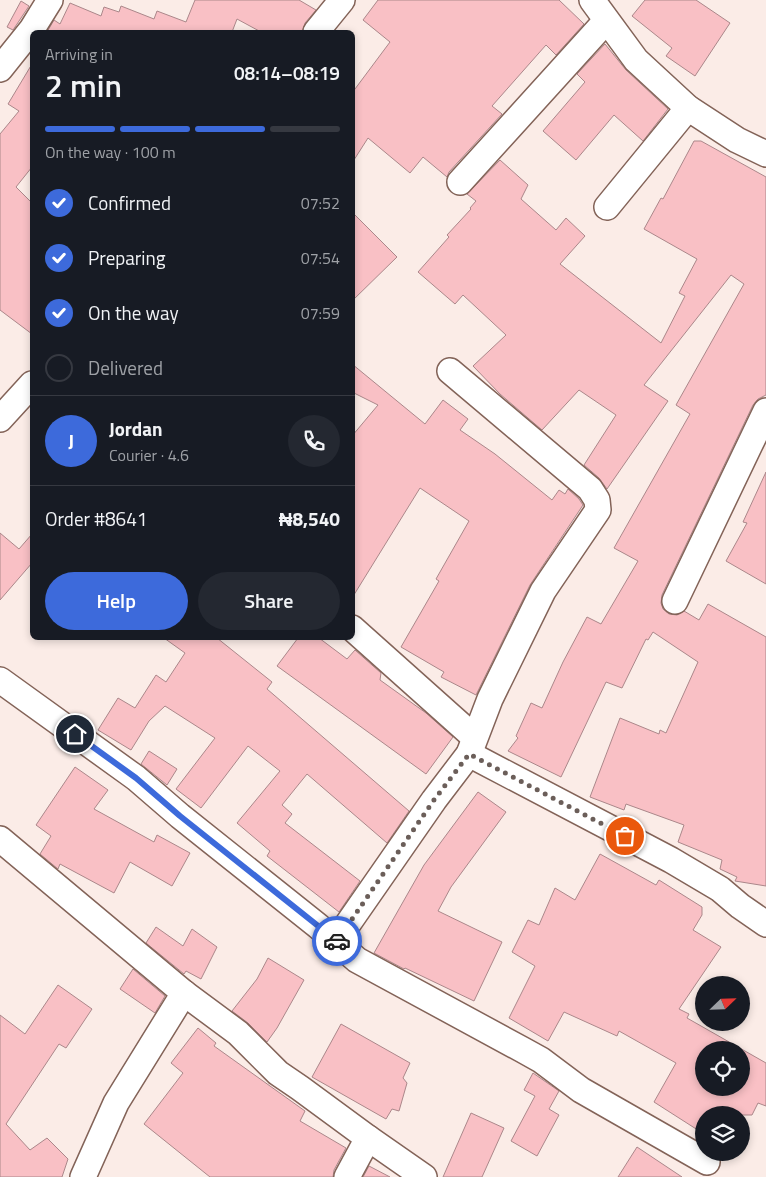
<!DOCTYPE html>
<html lang="en">
<head>
<meta charset="utf-8">
<style>
  body { margin:0; font-family:"Titillium Web",sans-serif; background:#242831; color:#f1f3f6; height:100vh; display:flex; flex-direction:column; font-size:19px; white-space:nowrap }
  * { box-sizing:border-box; margin:0 }
  p { font-size:16px; color:#9ea1a6 }
  .icon { flex:none; width:28px; height:28px; fill:none; stroke:currentColor; stroke-width:2; stroke-linecap:round; stroke-linejoin:round }
  .map { position:relative; flex:1; overflow:hidden }
  .drawer { position:absolute; left:30px; top:30px; width:325px; height:610px; display:flex; flex-direction:column; background:#171b24; border-radius:8px; box-shadow:0 2px 8px #0003 }
  .drawer>* { flex:none }
  .needle { width:32px; rotate:67deg }
  .fabs { position:absolute; left:695px; top:976px; display:grid; gap:10px }
  .fabs a { display:grid; place-items:center; width:55px; height:55px; border-radius:50%; background:#171b24; box-shadow:0 2px 8px #0003; font-size:25px }
  .pin { position:absolute; display:grid; place-items:center; width:42px; height:42px; color:#fff; margin:-21px; border:2px solid #fff; border-radius:50%; box-shadow:0 1px 5px #0007 }
  .courier { position:absolute; display:grid; place-items:center; width:50px; height:50px; margin:-25px; border:4px solid #3d6adb; border-radius:50%; background:#fff; color:#222; box-shadow:0 1px 6px #0007 }
  .head em { font-style:normal; font-weight:600 }
  .head div { display:flex; flex-direction:column-reverse }
  .head { display:flex; align-items:center; justify-content:space-between; height:85px; padding:0 15px }
  h1 { font-size:32px; font-weight:600; line-height:38px }
  .bar { display:grid; grid-template-columns:repeat(4,1fr); gap:8px 5px; align-content:center; height:60px; padding:0 15px }
  .bar i { height:6px; border-radius:4px; background:#363941 }
  .bar .on { background:#3d6adb }
  .bar p { grid-column:span 4 }
  .line { display:flex; align-items:center; gap:12px; padding:0 15px; border-top:1px solid #363941 }
  .line div { flex:1 }
  .round { display:grid; place-items:center; flex:none; width:52px; height:52px; border-radius:26px; background:#242831 }
  ol { padding:0 15px; list-style:none }
  li { display:flex; align-items:center; gap:15px; height:55px }
  li p { margin-inline-start:auto }
  li .icon { padding:5px; border-radius:50%; background:#3d6adb; color:#fff; stroke-width:4 }
  li:last-child { color:#9ea1a6 }
  li i { width:28px; height:28px; border:2px solid #363941; border-radius:50% }
  .action { display:flex; gap:10px; margin-top:auto; padding:10px 15px }
  .action a { flex:1; height:58px; border-radius:30px; background:#3d6adb; color:#fff; font-size:20px; font-weight:600; line-height:58px; text-align:center }
  .action a+a { background:#242831; color:#f1f3f6 }
  .map>svg:first-child { display:block }
  .building { fill:#f9c0c5; stroke:#ab878a; fill-rule:evenodd }
  .lines { fill:none; stroke-linecap:round; stroke-linejoin:round }
  .minor-casing { stroke:#836358; stroke-width:28 }
  .minor { stroke:#fff; stroke-width:25 }
  .done { stroke:#6b5e59; stroke-width:5; stroke-dasharray:0 9 }
  .route { stroke:#3d6adb; stroke-width:6 }
</style>
</head>
<body>
<div class="map">
<svg width="766" height="1177" viewBox="0 0 766 1177">
  <rect width="100%" height="100%" fill="#fbece7"/>
  <g class="building">
    <polygon points="195,0 299,0 316,10 305,23 302,32 261,32 237,19 232,32 47,32 54,20 60,24 70,3 101,16 104,7 119,12 121,6 154,19 157,11 186,22"/>
    <polygon points="378,0 559,0 584,24 556,55 546,45 492,106 502,114 449,172 447,177 423,157 410,173 368,138 352,163 352,93 390,42 363,20"/>
    <polygon points="645,0 696,0 730,23 695,76 666,56 672,48 632,16"/>
    <polygon points="21,1 29,6 13,30 7,27"/>
    <polygon points="605,44 626,70 668,109 643,141 614,115 576,160 543,131 585,82 577,74"/>
    <polygon points="32,64 32,167 16,187 32,203 32,334 0,310 0,134 19,111 8,104"/>
    <polygon points="694,141 701,141 766,177 766,395 758,399 753,405 662,595 661,603 663,609 669,614 677,615 684,611 699,620 708,604 766,637 766,886 735,881 737,877 720,869 722,860 678,842 684,825 626,804 624,810 590,797 620,718 659,734 660,730 666,733 698,662 653,632 648,640 646,639 622,688 606,682 561,777 508,751 518,738 516,736 531,703 542,708 563,662 587,617 601,624 638,561 614,548 690,414 676,405 744,284 731,275 644,385 668,401 607,489 599,478 584,465 616,415 579,390 542,430 500,394 473,366 506,335 463,295 455,304 418,272 449,237 447,235 471,209 470,208 476,201 467,194 500,160 528,185 521,199 556,230 566,218 585,236 560,264 661,343 685,296 679,293 697,259 644,229 661,198 663,199"/>
    <polygon points="352,212 397,257 352,301"/>
    <polygon points="352,364 425,424 443,400 468,419 460,430 495,454 552,500 559,490 565,494 568,489 579,499 583,505 530,585 476,695 441,677 444,672 401,647 439,581 436,579 469,521 420,488 352,598 352,436 378,405 352,392"/>
    <polygon points="766,472 766,584 726,561 747,523 743,522"/>
    <polygon points="0,533 19,549 32,534 32,563 0,600"/>
    <polygon points="164,638 217,638 272,682 267,689 409,811 387,843 307,774 282,805 292,814 285,823 360,881 339,912 267,856 270,851 237,823 280,771 248,746 201,808 176,789 215,738 165,706 149,721 131,750 98,730 118,698 135,708 156,675 166,682 185,653"/>
    <polygon points="298,638 319,638 347,659 355,650 381,673 380,680 426,713 453,737 426,774 277,666"/>
    <polygon points="149,751 177,769 167,785 141,764"/>
    <polygon points="75,767 108,790 94,809 154,842 157,835 190,853 172,886 130,862 114,893 60,864 58,869 40,854 51,836 36,825"/>
    <polygon points="478,792 506,812 451,887 438,911 502,942 474,1001 405,968 404,969 374,953 424,865"/>
    <path d="M600 854 656 885 659 880 702 907V915L693 930 721 947 679 1009 689 1014 687 1018 766 1063V1106L758 1103 752 1115H704V1134L654 1102 676 1063 619 1031 617 1036 564 1012 548 1041 509 1018 535 966 512 952 528 920 539 925 555 888 575 900ZM704 1050H741V1088H704Z"/>
    <polygon points="156,927 183,946 192,929 217,947 201,979 186,971 184,974 146,943"/>
    <polygon points="268,958 304,980 277,1028 267,1042 248,1023 232,1011 257,979"/>
    <polygon points="133,969 165,996 155,1013 120,989"/>
    <polygon points="58,985 92,1009 66,1048 59,1044 6,1124 30,1150 47,1138 68,1159 62,1177 0,1177 0,1015 25,1034"/>
    <polygon points="341,1024 410,1063 403,1078 407,1083 399,1111 392,1109 386,1119 312,1077"/>
    <polygon points="198,1028 216,1043 214,1046 305,1111 300,1121 346,1148 334,1170 333,1177 210,1177 144,1124 183,1073 171,1063"/>
    <polygon points="533,1073 559,1091 549,1109 559,1115 537,1156 511,1141 535,1096 524,1090"/>
    <polygon points="471,1113 504,1128 482,1177 443,1177"/>
    <polygon points="637,1147 682,1177 618,1177"/>
    <polygon points="369,1166 390,1177 363,1177"/>
  </g>
  <g class="lines">
    <g class="minor-casing">
      <g id="minor">
        <polyline points="592,0 636,60 688,108 737,140 766,154"/>
        <polyline points="316,32 342,0"/>
        <polyline points="0,69 32,29 50,0"/>
        <polyline points="460,182 606,21"/>
        <polyline points="607,207 688,108"/>
        <polyline points="0,419 32,384"/>
        <polyline points="675,601 766,411"/>
        <polyline points="352,628 474,737"/>
        <polyline points="0,680 136,778 180,816 318,926 357,960 523,1050 541,1060 581,1090 707,1162"/>
        <polyline points="469,754 671,860 720,889 740,906 766,924"/>
        <polyline points="0,839 184,993 238,1033 278,1073 300,1088 368,1138 424,1177"/>
        <polyline points="336,941 434,800 469,754 490,699 543,591 598,510 597,500 590,489 450,371"/>
        <polyline points="83,1177 116,1103 184,993"/>
        <polyline points="347,1177 368,1138"/>
      </g>
    </g>
    <use href="#minor" class="minor"/>
  </g>
  <g class="lines">
    <polyline class="done" points="337,941 434,800 469,754 625,836"/>
    <polyline class="route" points="75,734 136,778 180,816 337,941"/>
  </g>
</svg>
<div class="fabs">
<a><svg class="needle" viewBox="-14 -14 28 28"><path d="M0-13l5 13h-10z" fill="#e53935"/><path d="M0 13l5-13h-10z" fill="#9ea1a6"/></svg></a>
<a><svg class="icon" aria-label="locate" viewBox="0 0 24 24"><circle cx="12" cy="12" r="6"/><path d="M12 2v4M12 18v4M2 12h4M18 12h4"/></svg></a>
<a><svg class="icon" aria-label="layers" viewBox="0 0 24 24"><path d="M12 4l9 5-9 5-9-5zM3 14l9 5 9-5"/></svg></a>
</div>
<div class="pin" style="left:625px;top:836px;background:#ea580c"><svg class="icon" aria-label="bag" viewBox="0 0 24 24"><path d="M5 8h14l-1 12H6zM9 8a3 3 0 0 1 6 0"/></svg></div>
<div class="pin" style="left:75px;top:734px;background:#1f2937"><svg class="icon" aria-label="home" viewBox="0 0 24 24"><path d="M3 11l9-7 9 7M6 9v11h12V9"/></svg></div>
<div class="courier" style="left:337px;top:941px"><svg class="icon" aria-label="car" viewBox="0 0 24 24"><path d="M5 17H2v-5l4-1 3-4h7l3 4 3 1v5h-3M9 17h6M6 11h13"/><circle cx="7" cy="17" r="2"/><circle cx="17" cy="17" r="2"/></svg></div>
<section class="drawer">
<div class="head"><div><h1>2 min</h1><p>Arriving in</p></div><em>08:14–08:19</em></div>
<div class="bar"><i class="on"></i><i class="on"></i><i class="on"></i><i></i><p>On the way · 100 m</p></div>
<ol>
<li><svg class="icon" aria-label="check" viewBox="0 0 24 24"><path d="M5 12l5 5 9-10"/></svg>Confirmed<p>07:52</p></li>
<li><svg class="icon" aria-label="check" viewBox="0 0 24 24"><path d="M5 12l5 5 9-10"/></svg>Preparing<p>07:54</p></li>
<li><svg class="icon" aria-label="check" viewBox="0 0 24 24"><path d="M5 12l5 5 9-10"/></svg>On the way<p>07:59</p></li>
<li><i></i>Delivered</li>
</ol>
<div class="line" style="height:90px"><b class="round" style="background:#3d6adb;color:#fff">J</b><div><b>Jordan</b><p>Courier · 4.6</p></div><a class="round"><svg class="icon" aria-label="phone" viewBox="0 0 24 24"><path d="M5 4h4l2 5-3 2q2 4 5 5l2-3 5 2v4C11 20 4 13 5 4z"/></svg></a></div>
<div class="line" style="height:65px"><div>Order #8641</div><b>₦8,540</b></div>
<div class="action"><a>Help</a><a>Share</a></div>
</section>
</div>
</body>
</html>
